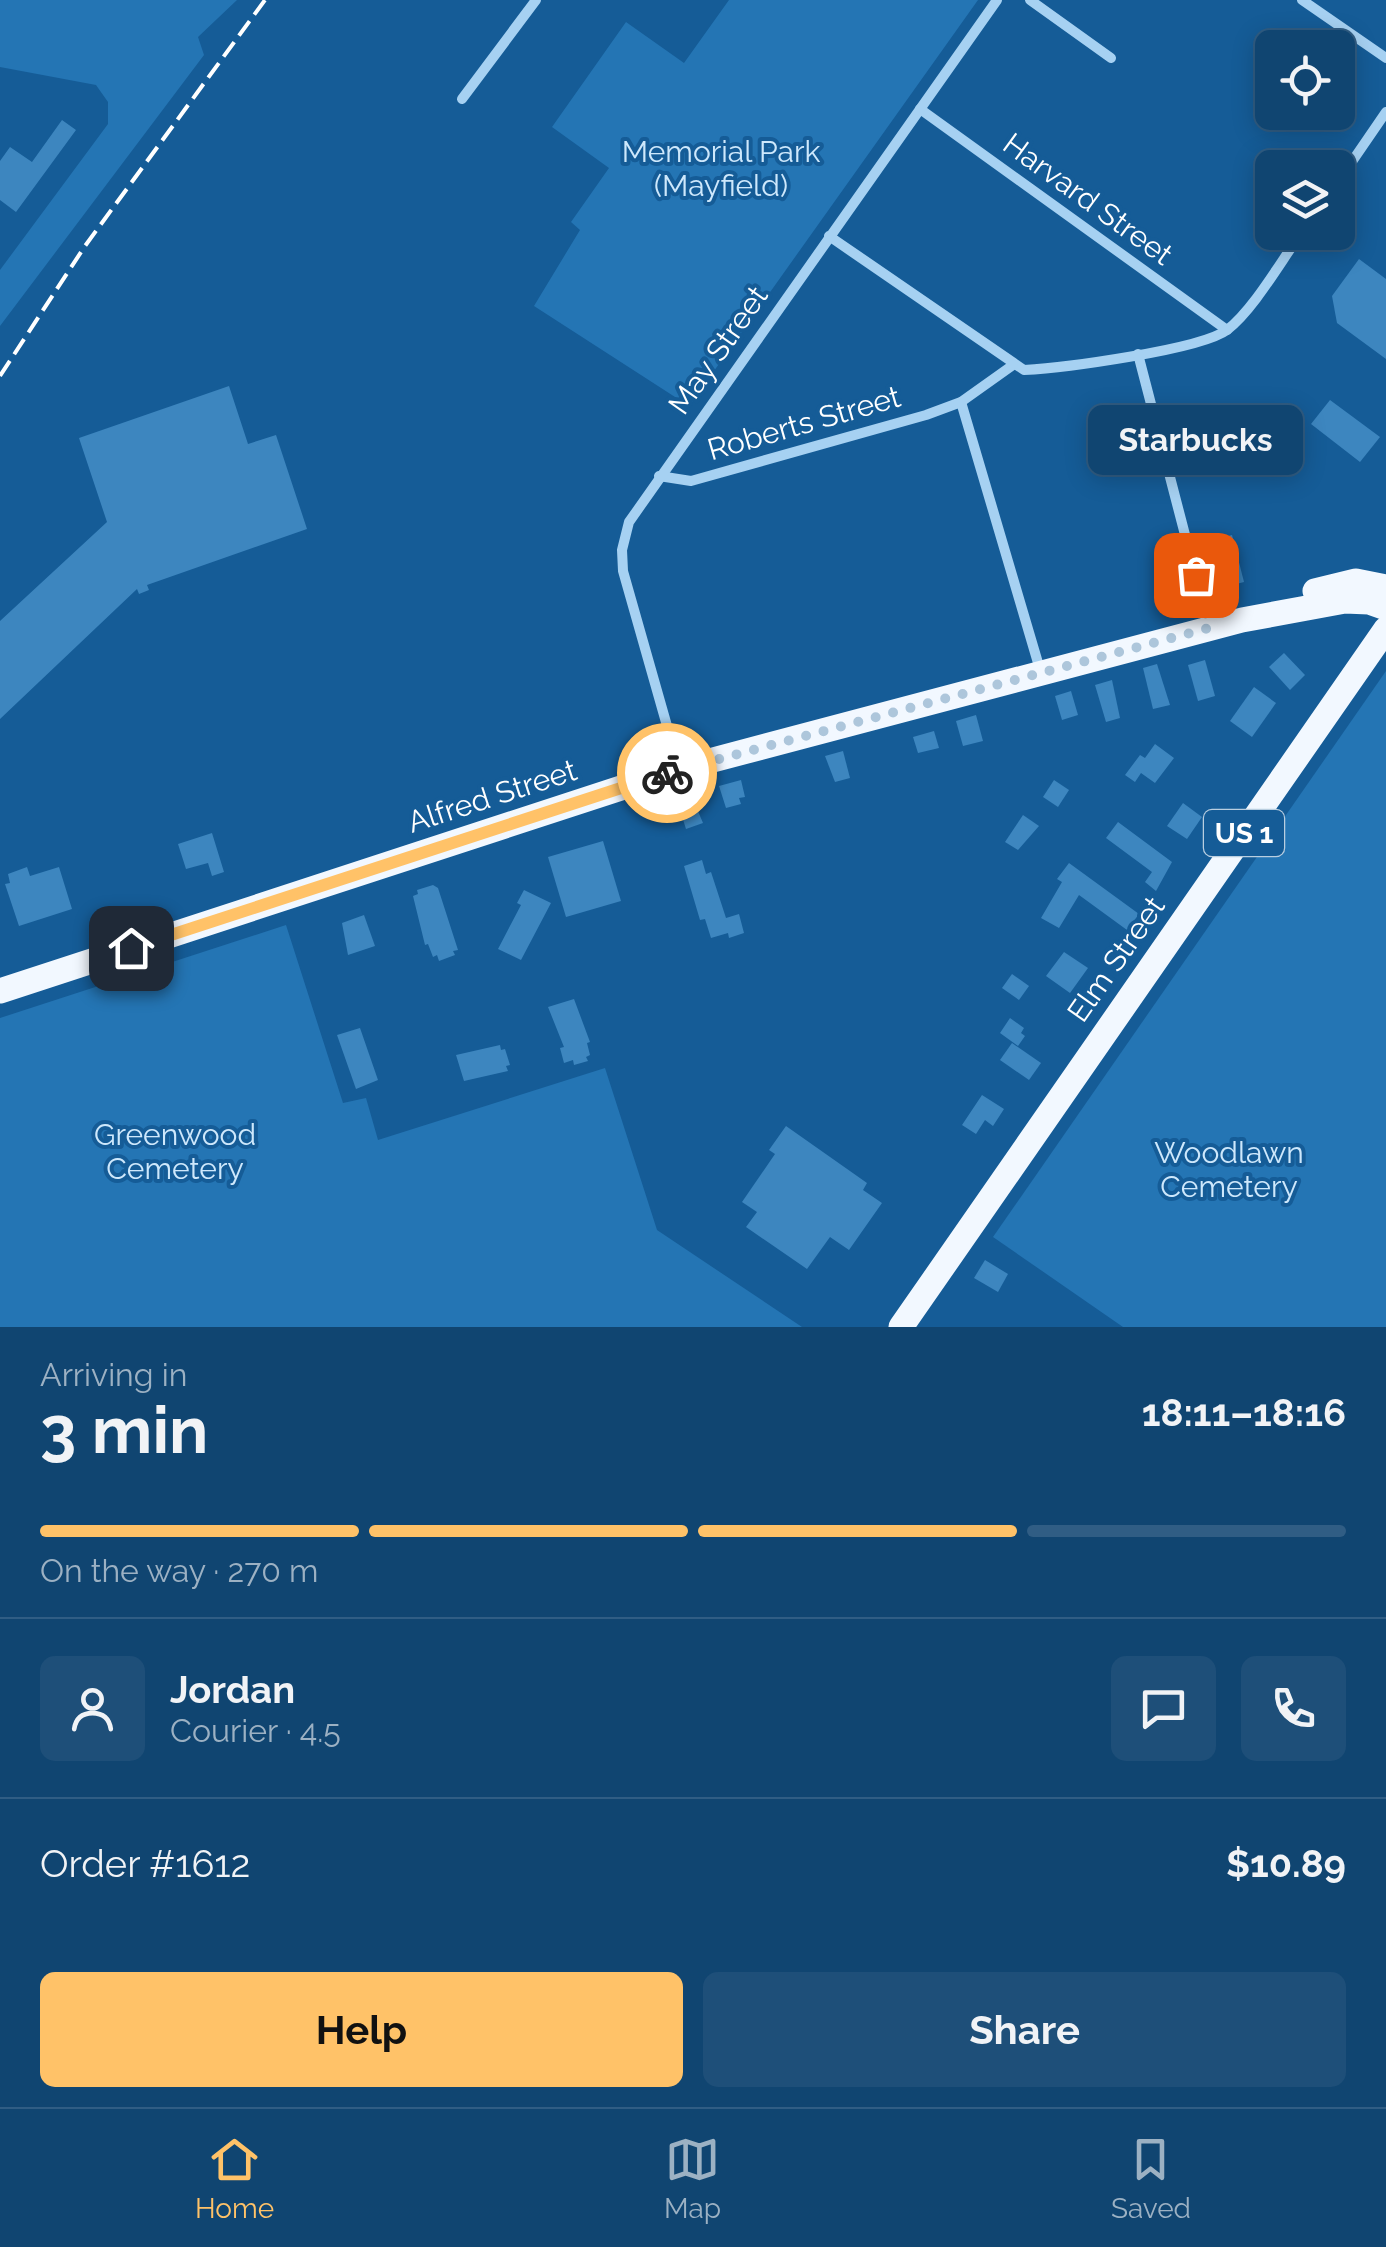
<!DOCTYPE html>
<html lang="en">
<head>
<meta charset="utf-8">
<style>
  body { margin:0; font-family:Raleway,sans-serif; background:#1e4f79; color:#f1f3f6; height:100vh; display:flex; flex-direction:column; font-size:38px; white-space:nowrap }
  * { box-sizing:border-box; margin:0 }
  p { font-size:32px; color:#9cb1c3 }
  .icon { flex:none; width:55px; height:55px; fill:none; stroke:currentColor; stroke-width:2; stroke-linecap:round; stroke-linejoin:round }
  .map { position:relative; height:1327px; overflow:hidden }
  .sheet { display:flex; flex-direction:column; background:#104571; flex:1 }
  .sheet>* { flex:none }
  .buttons { position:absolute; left:1255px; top:30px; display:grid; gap:20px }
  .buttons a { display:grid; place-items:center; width:100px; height:100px; border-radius:15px; background:#104571; box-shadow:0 5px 25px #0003,0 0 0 2px #305d84; font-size:50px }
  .pin { position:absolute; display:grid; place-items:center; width:85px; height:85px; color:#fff; margin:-42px; border-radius:20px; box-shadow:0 5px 15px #0006 }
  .courier { position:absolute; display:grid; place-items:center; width:100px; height:100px; margin:-50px; border:8px solid #ffc268; border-radius:50%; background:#fff; color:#222; box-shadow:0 2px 12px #0007 }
  .bubble { position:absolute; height:70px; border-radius:15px; background:#104571; box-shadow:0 5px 25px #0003,0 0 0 2px #305d84; font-size:32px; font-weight:700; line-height:70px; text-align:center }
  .summary em { font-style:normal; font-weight:700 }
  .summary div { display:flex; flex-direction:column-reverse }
  .summary { display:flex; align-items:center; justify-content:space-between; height:170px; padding:0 40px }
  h1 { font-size:65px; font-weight:700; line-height:75px }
  .bar { display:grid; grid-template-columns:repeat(4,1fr); gap:15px 10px; align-content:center; height:120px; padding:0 40px }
  .bar i { height:12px; border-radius:8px; background:#305d84 }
  .bar .active { background:#ffc268 }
  .bar p { grid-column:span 4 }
  .line { display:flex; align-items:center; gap:25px; padding:0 40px; border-top:2px solid #305d84 }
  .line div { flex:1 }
  .round { display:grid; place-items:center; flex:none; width:105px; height:105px; border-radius:15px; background:#1e4f79 }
  .cta { display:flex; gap:20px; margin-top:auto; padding:20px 40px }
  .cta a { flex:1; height:115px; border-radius:15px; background:#ffc268; color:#111; font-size:40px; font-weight:700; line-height:115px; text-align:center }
  .cta a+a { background:#1e4f79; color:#f1f3f6 }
  .dock { display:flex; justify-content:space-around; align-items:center; height:140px; border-top:2px solid #305d84; background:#104571; font-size:28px; color:#9cb1c3 }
  .dock a { display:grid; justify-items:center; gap:5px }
  .dock .active { color:#ffc268 }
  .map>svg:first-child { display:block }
  .green { fill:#2475b4 }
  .building { fill:#3d86bf }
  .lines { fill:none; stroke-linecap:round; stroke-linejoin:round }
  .street { stroke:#a6d1f2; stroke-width:10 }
  .primary { stroke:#f2f8ff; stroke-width:25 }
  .rail { stroke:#fff; stroke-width:4; stroke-dasharray:18 8; stroke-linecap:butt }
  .done { stroke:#adc6db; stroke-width:10; stroke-dasharray:0 18 }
  .route { stroke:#ffc268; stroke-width:12 }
  .labels { text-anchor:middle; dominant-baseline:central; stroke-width:8; stroke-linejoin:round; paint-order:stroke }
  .shield { fill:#155c97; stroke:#b9cee0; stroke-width:2.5 }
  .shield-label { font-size:28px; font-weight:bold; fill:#fff }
  .park-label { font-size:30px; fill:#cee8fc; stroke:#155c97 }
  .street-label { font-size:30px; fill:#fff; stroke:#155c97 }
</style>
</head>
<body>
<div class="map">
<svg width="1386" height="1327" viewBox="0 0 1386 1327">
  <rect width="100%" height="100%" fill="#155c97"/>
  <g class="green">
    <polygon points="0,0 237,0 198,37 204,55 0,326 0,270 108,124 108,102 96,85 0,67"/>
    <polygon points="729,0 978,0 689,406 534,306 580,230 571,222 609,168 552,127 626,22 684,63"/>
    <polygon points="1386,671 1386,1327 1123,1327 993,1237"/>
    <polygon points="286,925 343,1103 366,1098 378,1140 605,1068 657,1230 802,1327 0,1327 0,1018"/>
  </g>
  <g class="building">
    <polygon points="62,120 76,130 16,212 0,200 0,161 10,147 32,162"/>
    <polygon points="1359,259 1386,279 1386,359 1337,323 1332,296"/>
    <polygon points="229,386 248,444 276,435 307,529 147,585 149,590 139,594 137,589 0,719 0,621 107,522 79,438"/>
    <polygon points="1330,400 1380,437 1360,462 1311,424"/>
    <polygon points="1232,535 1244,582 1225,587 1214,540"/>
    <polygon points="1284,653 1305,675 1290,690 1269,667"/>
    <polygon points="1205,660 1215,696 1198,701 1188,665"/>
    <polygon points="1157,664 1170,705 1153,709 1143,668"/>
    <polygon points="1112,680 1120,718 1106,722 1095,685"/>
    <polygon points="1254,687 1276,703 1252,737 1230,721"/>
    <polygon points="1071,691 1078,715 1062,720 1055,696"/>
    <polygon points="976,715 983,741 963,746 956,721"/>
    <polygon points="934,731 939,748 918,753 913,737"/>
    <polygon points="1155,744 1174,758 1155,783 1141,773 1135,782 1125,775 1140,755 1145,758"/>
    <polygon points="843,751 850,778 835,782 825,756"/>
    <polygon points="741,780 745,797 739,798 741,804 726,808 719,786"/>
    <polygon points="1054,780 1069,790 1058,807 1043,797"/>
    <polygon points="689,790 703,823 686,829 680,810 669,814 665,797"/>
    <polygon points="1183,803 1202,817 1187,839 1167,826"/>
    <polygon points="1023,815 1039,826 1018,850 1005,842"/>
    <polygon points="1118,822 1172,862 1156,891 1145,882 1152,872 1106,838"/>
    <polygon points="212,833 224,872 212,876 208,863 186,869 178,844"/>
    <polygon points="603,841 621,901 566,917 548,857"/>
    <polygon points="702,860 706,874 711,872 726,918 739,914 744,933 729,938 728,933 711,938 705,919 700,920 684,866"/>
    <polygon points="1069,863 1139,914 1127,930 1079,895 1059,928 1041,918 1062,882 1057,879"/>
    <polygon points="27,867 30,876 59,867 72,909 19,926 5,884 10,883 8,874"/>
    <polygon points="433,885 438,888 458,950 453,951 455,955 439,961 437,955 433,957 428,944 425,945 413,896 418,894 417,890"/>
    <polygon points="524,890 551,903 521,960 498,949 521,905 517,903"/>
    <polygon points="364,915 375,946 348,955 342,923"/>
    <polygon points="1064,952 1088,968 1070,993 1046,976"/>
    <polygon points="1012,974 1029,986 1019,1000 1002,988"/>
    <polygon points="574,999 590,1042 587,1043 590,1055 586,1057 588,1061 574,1065 573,1060 564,1063 560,1048 564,1047 548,1007"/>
    <polygon points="1010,1018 1024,1028 1021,1033 1025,1036 1018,1046 1000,1033"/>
    <polygon points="360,1028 378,1080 356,1089 337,1035"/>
    <polygon points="1012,1043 1041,1063 1029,1080 1000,1060"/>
    <polygon points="500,1045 501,1050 505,1049 510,1065 506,1066 508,1071 464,1081 456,1055"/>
    <polygon points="982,1095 1004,1109 993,1126 985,1120 976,1134 962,1125"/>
    <polygon points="786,1126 867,1183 863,1190 882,1203 849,1250 830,1237 807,1269 746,1227 757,1212 742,1202 775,1154 769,1150"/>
    <polygon points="985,1260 1008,1274 998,1292 974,1278"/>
  </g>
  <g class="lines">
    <g class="street">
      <polyline points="1030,0 1111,58"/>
      <polyline points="1302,0 1386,58"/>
      <polyline points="462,99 536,0"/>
      <polyline points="920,109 1227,330"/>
      <polyline points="1338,182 1386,112"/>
      <path d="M829 236 1024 370C1062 368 1200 350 1227 330 1254 309 1281 261 1302 232"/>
      <polyline points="1138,354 1209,627"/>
      <polyline points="961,402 1041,673"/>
      <polyline points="659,476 691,481 926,415 961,402 1013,365"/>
      <polyline points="679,768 623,571 622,550 629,522 997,0"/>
    </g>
    <g class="primary">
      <polyline points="1315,591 1356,581 1386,587"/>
      <polyline points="0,991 679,769 1242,620 1345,601 1369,602 1386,608"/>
      <polyline points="901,1327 1386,629"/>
    </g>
    <polyline class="rail" points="0,376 85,246 265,0"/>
  </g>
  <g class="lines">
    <polyline class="done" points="667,773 1209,628 1196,575"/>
    <polyline class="route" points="131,948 667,773"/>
  </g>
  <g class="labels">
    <rect class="shield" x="1204" y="810" width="80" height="46" rx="8"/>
    <g class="shield-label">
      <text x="1244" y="833">US 1</text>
    </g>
    <g class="park-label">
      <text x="721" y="151">Memorial Park<tspan x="721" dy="34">(Mayfield)</tspan></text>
      <text x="175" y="1134">Greenwood<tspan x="175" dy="34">Cemetery</tspan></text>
      <text x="1229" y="1152">Woodlawn<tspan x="1229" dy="34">Cemetery</tspan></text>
    </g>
    <g class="street-label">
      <text transform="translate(1088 199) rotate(36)">Harvard Street</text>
      <text transform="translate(718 350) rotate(-55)">May Street</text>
      <text transform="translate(804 423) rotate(-16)">Roberts Street</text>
      <text transform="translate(492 796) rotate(-18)">Alfred Street</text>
      <text transform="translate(1116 959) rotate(-55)">Elm Street</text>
    </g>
  </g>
</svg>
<div class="buttons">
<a><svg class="icon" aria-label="locate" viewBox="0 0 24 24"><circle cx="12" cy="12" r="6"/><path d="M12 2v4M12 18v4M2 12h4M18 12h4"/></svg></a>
<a><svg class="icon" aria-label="layers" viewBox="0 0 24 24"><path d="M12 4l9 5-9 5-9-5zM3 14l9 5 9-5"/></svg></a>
</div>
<div class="pin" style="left:1196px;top:575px;background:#ea580c"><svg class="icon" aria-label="bag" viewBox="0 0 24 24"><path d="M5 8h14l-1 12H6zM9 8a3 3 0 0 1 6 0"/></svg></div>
<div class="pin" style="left:131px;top:948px;background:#1f2937"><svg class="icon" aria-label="home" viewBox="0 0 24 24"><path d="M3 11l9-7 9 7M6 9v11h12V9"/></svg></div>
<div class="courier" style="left:667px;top:773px"><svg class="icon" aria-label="bike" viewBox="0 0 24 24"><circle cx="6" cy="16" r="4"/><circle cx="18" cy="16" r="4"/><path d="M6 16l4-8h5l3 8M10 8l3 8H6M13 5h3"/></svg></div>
<div class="bubble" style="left:1088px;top:405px;width:215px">Starbucks</div>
</div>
<section class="sheet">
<div class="summary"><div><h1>3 min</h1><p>Arriving in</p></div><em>18:11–18:16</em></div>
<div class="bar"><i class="active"></i><i class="active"></i><i class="active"></i><i></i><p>On the way · 270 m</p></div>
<div class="line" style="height:180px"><a class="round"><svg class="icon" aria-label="person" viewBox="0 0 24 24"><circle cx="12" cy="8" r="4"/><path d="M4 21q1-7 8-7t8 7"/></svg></a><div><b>Jordan</b><p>Courier · 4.5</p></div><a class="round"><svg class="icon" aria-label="chat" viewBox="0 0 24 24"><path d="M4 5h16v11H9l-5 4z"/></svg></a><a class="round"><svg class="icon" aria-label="phone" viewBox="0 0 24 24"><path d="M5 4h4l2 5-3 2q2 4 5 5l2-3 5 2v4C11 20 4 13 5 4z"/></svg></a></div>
<div class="line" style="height:130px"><div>Order #1612</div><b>$10.89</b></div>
<div class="cta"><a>Help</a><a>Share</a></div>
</section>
<nav class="dock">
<a class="active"><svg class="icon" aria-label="home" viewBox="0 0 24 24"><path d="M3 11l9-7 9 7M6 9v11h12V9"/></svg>Home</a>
<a><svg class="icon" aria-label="map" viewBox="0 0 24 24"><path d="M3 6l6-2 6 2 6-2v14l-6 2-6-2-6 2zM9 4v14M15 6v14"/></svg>Map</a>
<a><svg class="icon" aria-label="saved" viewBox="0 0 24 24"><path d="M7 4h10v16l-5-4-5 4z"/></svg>Saved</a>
</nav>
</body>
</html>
